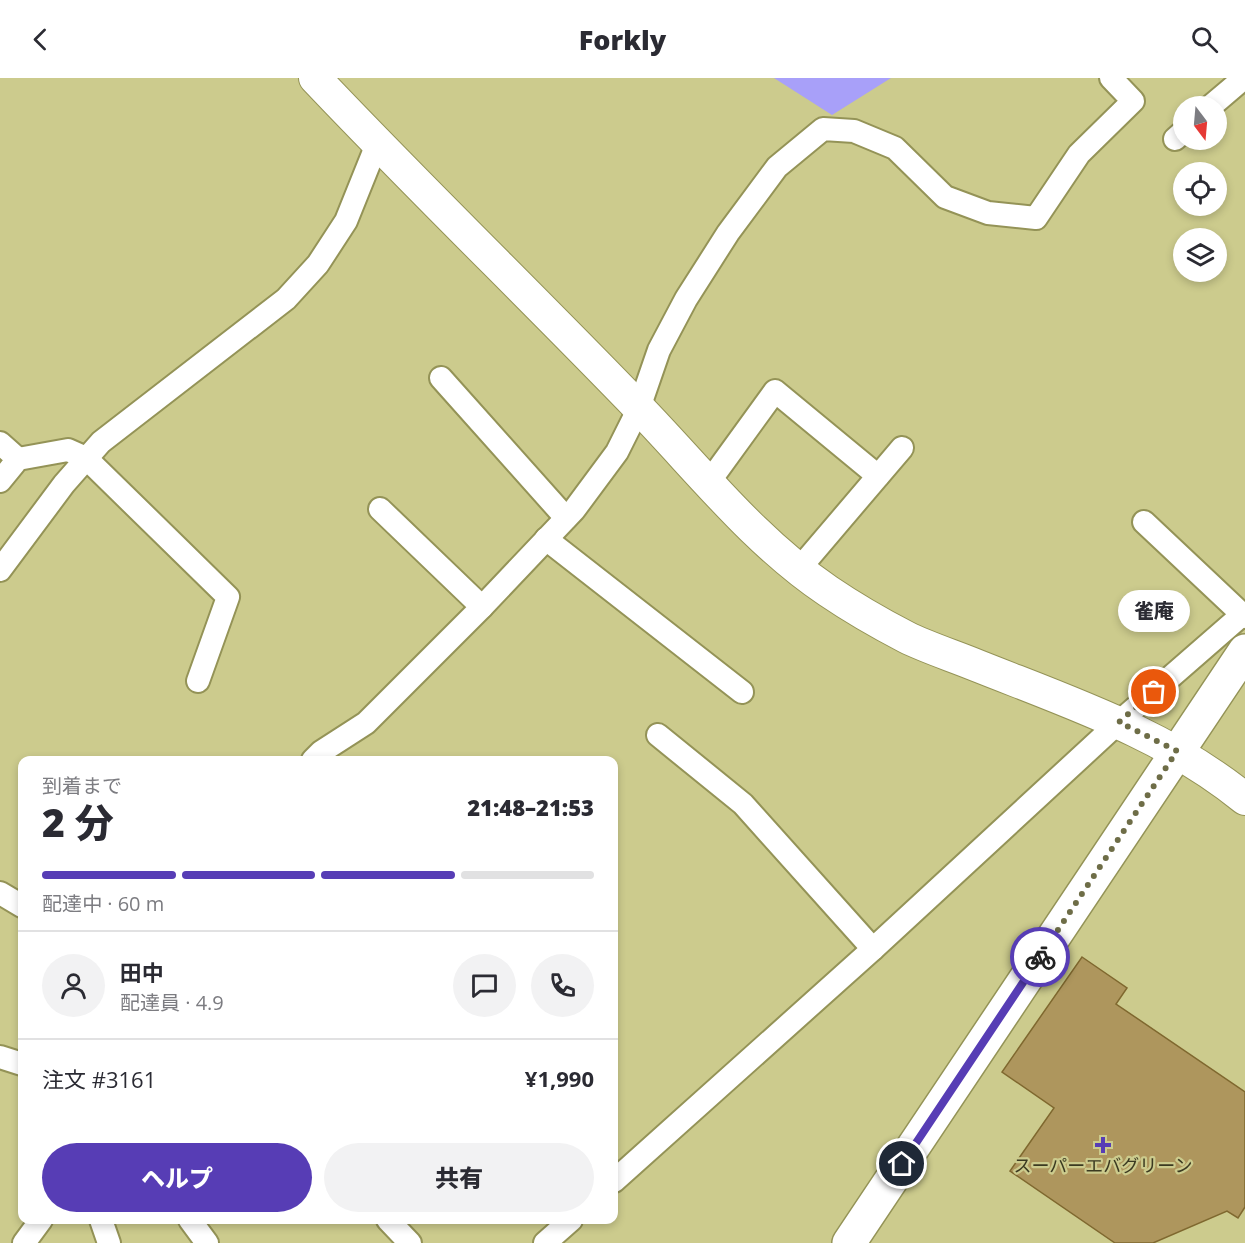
<!DOCTYPE html>
<html lang="ja">
<head>
<meta charset="utf-8">
<style>
  body { margin:0; font-family:"Open Sans","Noto Sans JP",sans-serif; background:#f2f2f3; color:#2b2b33; height:100vh; display:flex; flex-direction:column; font-size:22px; white-space:nowrap }
  * { box-sizing:border-box; margin:0 }
  p { font-size:20px; color:#7c7c81 }
  .icon { flex:none; width:33px; height:33px; fill:none; stroke:currentColor; stroke-width:2; stroke-linecap:round; stroke-linejoin:round }
  .map { position:relative; flex:1; overflow:hidden }
  .drawer { position:absolute; left:18px; top:678px; width:600px; height:468px; display:flex; flex-direction:column; background:#fff; border-radius:12px; box-shadow:0 3px 9px #0003 }
  .drawer>* { flex:none }
  .needle { width:39px; rotate:164deg }
  .tools { position:absolute; left:1173px; top:18px; display:grid; gap:12px }
  .tools a { display:grid; place-items:center; width:54px; height:54px; border-radius:50%; background:#fff; box-shadow:0 3px 9px #0003; font-size:30px }
  .pin { position:absolute; display:grid; place-items:center; width:51px; height:51px; color:#fff; margin:-26px; border:3px solid #fff; border-radius:50%; box-shadow:0 2px 6px #0007 }
  .courier { position:absolute; display:grid; place-items:center; width:60px; height:60px; margin:-30px; border:4px solid #573db5; border-radius:50%; background:#fff; color:#222; box-shadow:0 2px 8px #0007 }
  .bubble { position:absolute; height:42px; border-radius:21px; background:#fff; box-shadow:0 3px 9px #0003; font-size:20px; font-weight:800; line-height:42px; text-align:center }
  .summary em { font-style:normal; font-weight:800 }
  .summary div { display:flex; flex-direction:column-reverse }
  .summary { display:flex; align-items:center; justify-content:space-between; height:102px; padding:0 24px }
  h1 { font-size:39px; font-weight:800; line-height:45px }
  .bar { display:grid; grid-template-columns:repeat(4,1fr); gap:9px 6px; align-content:center; height:72px; padding:0 24px }
  .bar i { height:8px; border-radius:4px; background:#e1e1e2 }
  .bar .selected { background:#573db5 }
  .bar p { grid-column:span 4 }
  .line { display:flex; align-items:center; gap:15px; padding:0 24px; border-top:2px solid #e1e1e2 }
  .line div { flex:1 }
  .round { display:grid; place-items:center; flex:none; width:63px; height:63px; border-radius:32px; background:#f2f2f3 }
  .action { display:flex; gap:12px; margin-top:auto; padding:12px 24px }
  .action a { flex:1; height:69px; border-radius:36px; background:#573db5; color:#fff; font-size:24px; font-weight:800; line-height:69px; text-align:center }
  .action a+a { background:#f2f2f3; color:#2b2b33 }
  header { display:flex; justify-content:space-between; align-items:center; height:78px; padding:0 24px; background:#fff; font-size:27px; font-weight:800 }
  .map>svg:first-child { display:block }
  .green { fill:#a8a0f9 }
  .building { fill:#ae965d; stroke:#7f682f; stroke-width:1.5 }
  .lines { fill:none; stroke-linecap:round; stroke-linejoin:round }
  .street-casing { stroke:#949357; stroke-width:26 }
  .secondary-casing { stroke:#949357; stroke-width:34 }
  .primary-casing { stroke:#949357; stroke-width:36 }
  .street { stroke:#fff; stroke-width:22 }
  .secondary { stroke:#fff; stroke-width:32 }
  .primary { stroke:#fff; stroke-width:33 }
  .done { stroke:#6e6d47; stroke-width:6; stroke-dasharray:0 10.8 }
  .route { stroke:#573db5; stroke-width:8 }
  .poi-dot { fill:#573db5; stroke:#cccb8d; stroke-width:2 }
  .labels { text-anchor:middle; dominant-baseline:central; stroke-width:4.5; stroke-linejoin:round; paint-order:stroke }
  .poi-label { font-size:18px; fill:#3b3a21; stroke:#cccb8d }
</style>
</head>
<body>
<header><svg class="icon" aria-label="back" viewBox="0 0 24 24"><path d="M15 5l-7 7 7 7"/></svg>Forkly<svg class="icon" aria-label="search" viewBox="0 0 24 24"><circle cx="10" cy="10" r="6"/><path d="M15 15l6 6"/></svg></header>
<div class="map">
<svg width="1245" height="1165" viewBox="0 0 1245 1165">
  <rect width="100%" height="100%" fill="#cccb8d"/>
  <polygon class="green" points="774,0 891,0 832,37"/>
  <polygon class="building" points="1082,879 1127,910 1116,926 1245,1014 1245,1129 1238,1140 1227,1133 1153,1165 1115,1165 1010,1093 1054,1030 1002,994"/>
  <g class="lines">
    <g class="street-casing">
      <g id="street">
        <polyline points="1211,28 1244,0"/>
        <polyline points="1175,61 1184,53"/>
        <polyline points="441,300 566,440"/>
        <polyline points="0,365 18,381"/>
        <polyline points="0,403 18,381 68,372 86,380 228,519 198,603"/>
        <polyline points="709,404 775,313 878,398"/>
        <polyline points="380,431 482,529"/>
        <polyline points="1144,444 1245,539"/>
        <polyline points="546,461 742,614"/>
        <polyline points="799,491 902,370"/>
        <polyline points="0,492 64,406 101,364 286,221 318,186 346,143 377,66"/>
        <polyline points="658,657 743,726 873,871"/>
        <polyline points="313,682 321,674 366,645 482,529 574,432 617,374 639,330 659,272 686,221 728,155 777,89 823,51 854,53 895,70 945,119 988,135 1036,140 1079,76 1133,23 1111,0"/>
        <polyline points="0,815 22,828"/>
        <polyline points="0,979 22,986"/>
        <polyline points="614,1103 873,871 1119,644 1243,536"/>
        <polyline points="101,1142 109,1165"/>
        <polyline points="190,1142 207,1165"/>
        <polyline points="388,1142 410,1165"/>
        <polyline points="24,1165 41,1142"/>
        <polyline points="545,1165 571,1142"/>
      </g>
    </g>
    <g class="secondary-casing">
      <path id="secondary" d="M315 0C421 112 532 219 639 330 699 392 755 464 828 513 853 530 879 545 906 559 928 570 954 578 978 588 1071 625 1167 657 1245 721"/>
    </g>
    <g class="primary-casing">
      <polyline id="primary" points="849,1165 1245,573"/>
    </g>
    <use href="#street" class="street"/>
    <use href="#secondary" class="secondary"/>
    <use href="#primary" class="primary"/>
  </g>
  <g class="lines">
    <polyline class="done" points="1040,879 1177,673 1119,644 1154,614"/>
    <polyline class="route" points="902,1086 1040,879"/>
  </g>
  <path class="poi-dot" d="M1100 1058h6v6h6v6h-6v6h-6v-6h-6v-6h6z"/>
  <g class="labels">
    <g class="poi-label">
      <text x="1103" y="1087">スーパーエバグリーン</text>
    </g>
  </g>
</svg>
<div class="tools">
<a><svg class="needle" viewBox="-14 -14 28 28"><path d="M0-13l5 13h-10z" fill="#e53935"/><path d="M0 13l5-13h-10z" fill="#7c7c81"/></svg></a>
<a><svg class="icon" aria-label="locate" viewBox="0 0 24 24"><circle cx="12" cy="12" r="6"/><path d="M12 2v4M12 18v4M2 12h4M18 12h4"/></svg></a>
<a><svg class="icon" aria-label="layers" viewBox="0 0 24 24"><path d="M12 4l9 5-9 5-9-5zM3 14l9 5 9-5"/></svg></a>
</div>
<div class="pin" style="left:1154px;top:614px;background:#ea580c"><svg class="icon" aria-label="bag" viewBox="0 0 24 24"><path d="M5 8h14l-1 12H6zM9 8a3 3 0 0 1 6 0"/></svg></div>
<div class="pin" style="left:902px;top:1086px;background:#1f2937"><svg class="icon" aria-label="home" viewBox="0 0 24 24"><path d="M3 11l9-7 9 7M6 9v11h12V9"/></svg></div>
<div class="courier" style="left:1040px;top:879px"><svg class="icon" aria-label="bike" viewBox="0 0 24 24"><circle cx="6" cy="16" r="4"/><circle cx="18" cy="16" r="4"/><path d="M6 16l4-8h5l3 8M10 8l3 8H6M13 5h3"/></svg></div>
<div class="bubble" style="left:1118px;top:512px;width:72px">雀庵</div>
<section class="drawer">
<div class="summary"><div><h1>2 分</h1><p>到着まで</p></div><em>21:48–21:53</em></div>
<div class="bar"><i class="selected"></i><i class="selected"></i><i class="selected"></i><i></i><p>配達中 · 60 m</p></div>
<div class="line" style="height:108px"><a class="round"><svg class="icon" aria-label="person" viewBox="0 0 24 24"><circle cx="12" cy="8" r="4"/><path d="M4 21q1-7 8-7t8 7"/></svg></a><div><b>田中</b><p>配達員 · 4.9</p></div><a class="round"><svg class="icon" aria-label="chat" viewBox="0 0 24 24"><path d="M4 5h16v11H9l-5 4z"/></svg></a><a class="round"><svg class="icon" aria-label="phone" viewBox="0 0 24 24"><path d="M5 4h4l2 5-3 2q2 4 5 5l2-3 5 2v4C11 20 4 13 5 4z"/></svg></a></div>
<div class="line" style="height:78px"><div>注文 #3161</div><b>¥1,990</b></div>
<div class="action"><a>ヘルプ</a><a>共有</a></div>
</section>
</div>
</body>
</html>
